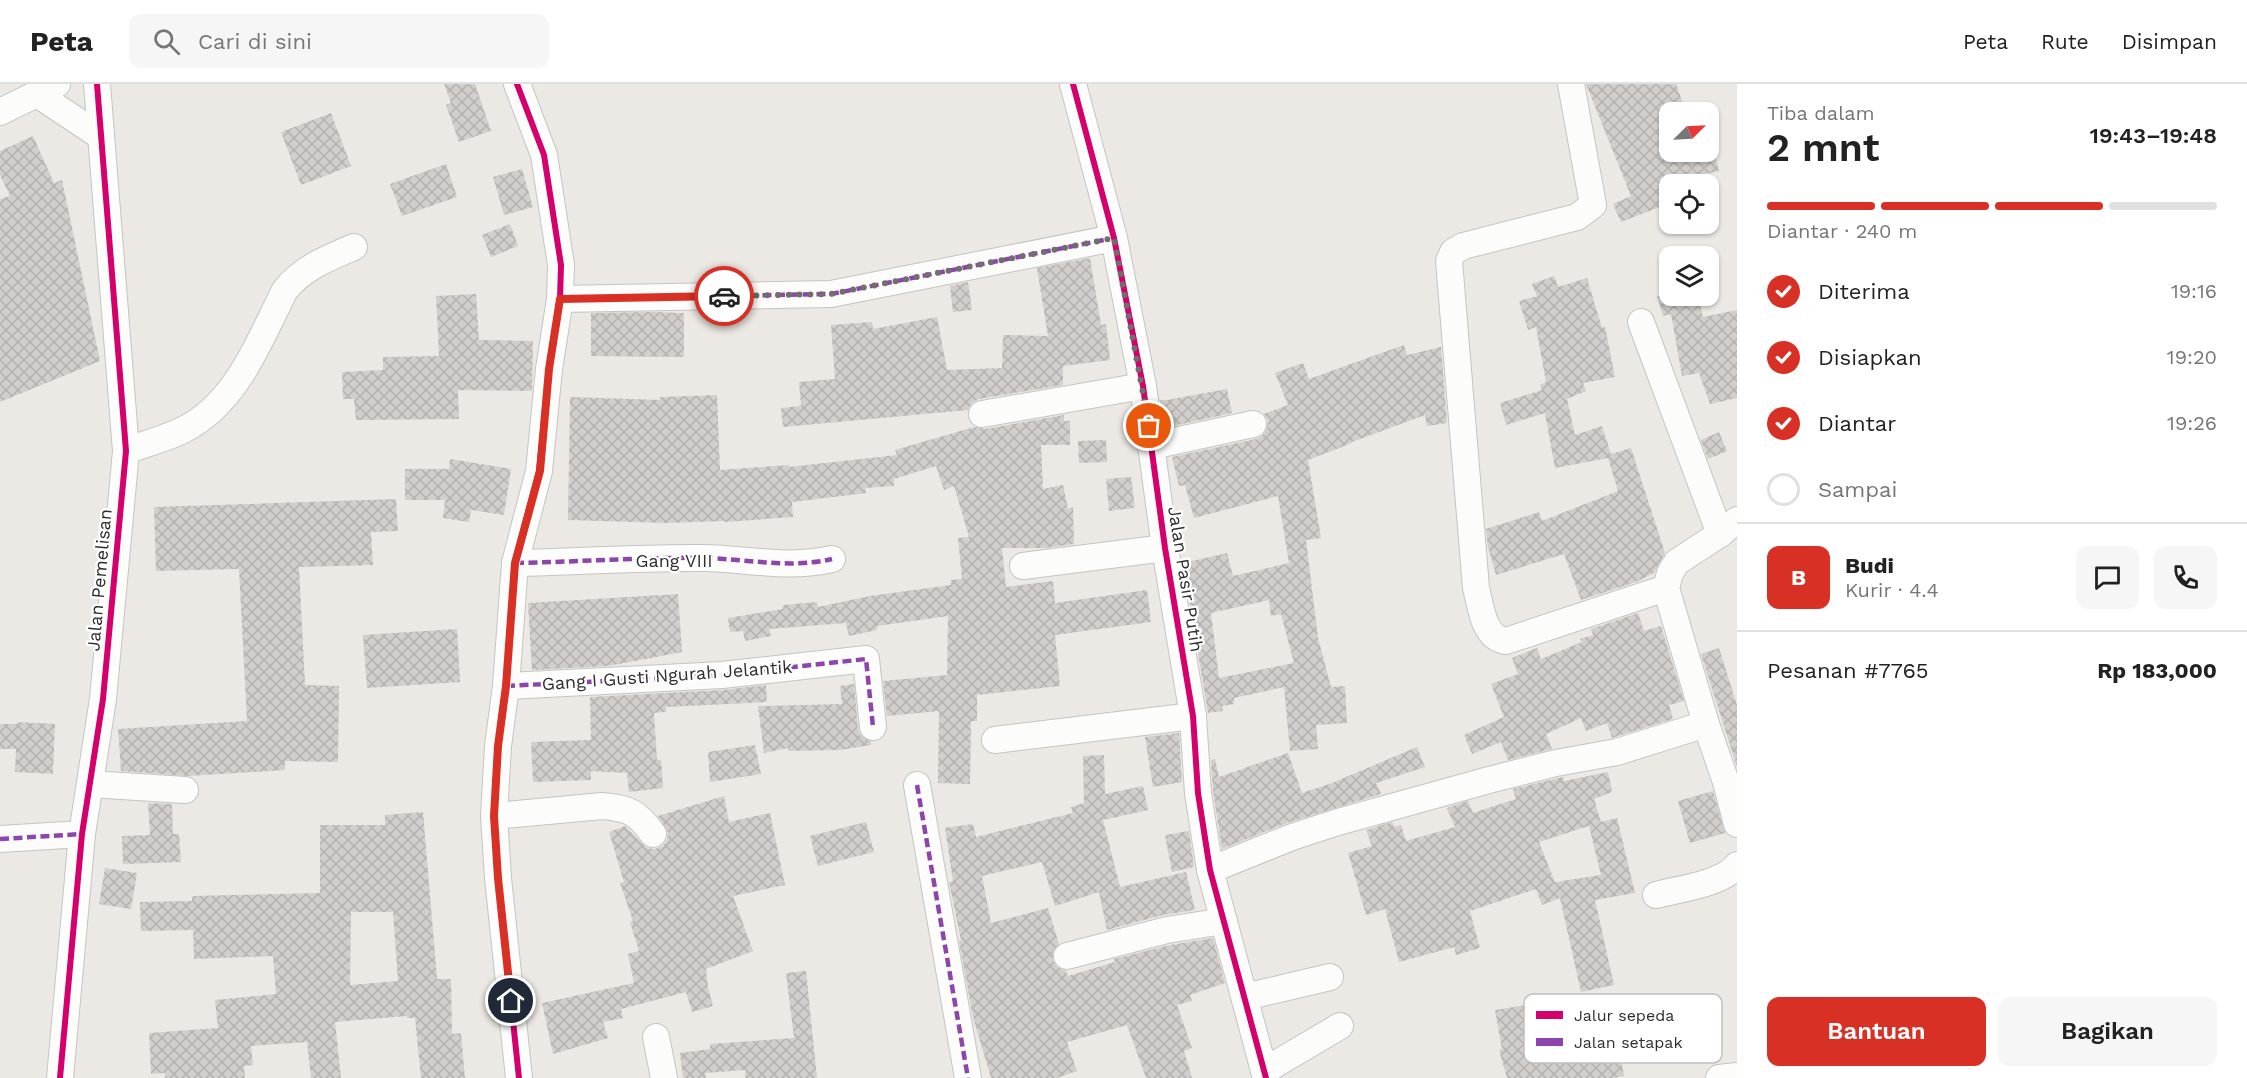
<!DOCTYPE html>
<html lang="id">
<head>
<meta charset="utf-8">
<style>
  body { margin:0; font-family:"Work Sans",sans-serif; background:#f6f6f6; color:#222; height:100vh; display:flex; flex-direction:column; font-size:22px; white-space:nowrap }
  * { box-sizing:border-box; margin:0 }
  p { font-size:20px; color:#767676 }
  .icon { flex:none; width:33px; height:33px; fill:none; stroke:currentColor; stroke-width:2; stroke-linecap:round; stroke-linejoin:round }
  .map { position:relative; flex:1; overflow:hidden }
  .drawer { display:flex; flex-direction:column; background:#fff; width:510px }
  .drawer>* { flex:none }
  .needle { width:39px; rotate:66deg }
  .controls { position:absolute; left:1659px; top:18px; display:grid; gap:12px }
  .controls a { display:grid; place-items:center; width:60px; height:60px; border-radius:12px; background:#fff; box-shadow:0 2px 4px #0004; font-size:30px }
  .pin { position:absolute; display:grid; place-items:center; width:51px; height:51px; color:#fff; margin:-26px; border:3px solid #fff; border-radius:50%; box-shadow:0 2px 6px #0007 }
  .courier { position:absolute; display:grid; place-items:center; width:60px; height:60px; margin:-30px; border:4px solid #d93025; border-radius:50%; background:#fff; color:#222; box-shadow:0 2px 8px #0007 }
  .summary em { font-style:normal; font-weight:600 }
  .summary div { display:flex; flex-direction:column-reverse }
  .summary { display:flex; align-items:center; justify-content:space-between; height:102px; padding:0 30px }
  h1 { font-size:39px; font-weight:600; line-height:45px }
  .bar { display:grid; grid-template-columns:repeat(4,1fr); gap:9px 6px; align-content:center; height:72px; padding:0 30px }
  .bar i { height:8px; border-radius:4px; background:#e0e0e0 }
  .bar .on { background:#d93025 }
  .bar p { grid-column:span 4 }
  .line { display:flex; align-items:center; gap:15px; padding:0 30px; border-top:2px solid #e0e0e0 }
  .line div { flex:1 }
  .round { display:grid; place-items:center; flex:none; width:63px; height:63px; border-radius:12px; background:#f6f6f6 }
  ol { padding:0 30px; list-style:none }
  li { display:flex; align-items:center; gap:18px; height:66px }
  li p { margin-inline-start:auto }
  li .icon { padding:6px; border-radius:50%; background:#d93025; color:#fff; stroke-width:4 }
  li:last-child { color:#767676 }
  li i { width:33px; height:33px; border:3px solid #e0e0e0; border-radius:50% }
  .button { display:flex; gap:12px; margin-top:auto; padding:12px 30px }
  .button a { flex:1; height:69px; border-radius:12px; background:#d93025; color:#fff; font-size:24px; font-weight:600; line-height:69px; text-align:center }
  .button a+a { background:#f6f6f6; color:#222 }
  header { display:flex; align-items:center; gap:36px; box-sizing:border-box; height:84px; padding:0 30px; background:#fff; border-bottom:2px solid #e0e0e0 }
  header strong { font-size:28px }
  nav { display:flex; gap:33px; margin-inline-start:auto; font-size:21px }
  .search { width:420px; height:54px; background:#f6f6f6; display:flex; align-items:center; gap:15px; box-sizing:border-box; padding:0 21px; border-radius:12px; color:#767676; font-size:22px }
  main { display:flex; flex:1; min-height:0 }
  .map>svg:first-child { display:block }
  .building { fill:url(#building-cross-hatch); fill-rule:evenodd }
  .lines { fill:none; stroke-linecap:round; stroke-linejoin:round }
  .street-casing { stroke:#c5c4c5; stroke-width:28 }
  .street { stroke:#fcfcfb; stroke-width:26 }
  .quiet { stroke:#8e44ad; stroke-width:4.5; stroke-dasharray:9 4.5; stroke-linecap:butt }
  .cycleway-casing { stroke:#fff; stroke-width:10 }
  .cycleway { stroke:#d6006c; stroke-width:6 }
  .done { stroke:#706f6e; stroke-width:6; stroke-dasharray:0 10.8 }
  .route { stroke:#d93025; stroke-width:8 }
  .labels { text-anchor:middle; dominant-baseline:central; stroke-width:4.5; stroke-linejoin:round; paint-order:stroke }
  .street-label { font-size:18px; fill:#2e2e2e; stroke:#fff }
  .key { fill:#fff; stroke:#c0c0c0; stroke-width:1.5 }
  .key-label { font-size:16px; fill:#2e2e2e }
</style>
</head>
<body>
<header>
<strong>Peta</strong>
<div class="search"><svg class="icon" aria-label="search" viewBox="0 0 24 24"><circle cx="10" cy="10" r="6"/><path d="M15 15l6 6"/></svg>Cari di sini</div>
<nav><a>Peta</a><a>Rute</a><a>Disimpan</a></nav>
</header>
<main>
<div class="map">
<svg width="1737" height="994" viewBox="0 0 1737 994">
  <defs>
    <pattern id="building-cross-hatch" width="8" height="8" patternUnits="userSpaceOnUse" patternTransform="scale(1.5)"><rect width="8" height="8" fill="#d1cecb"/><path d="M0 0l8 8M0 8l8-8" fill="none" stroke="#b4b1af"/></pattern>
  </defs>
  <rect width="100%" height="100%" fill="#ece8e4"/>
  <g class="building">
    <polygon points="444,0 475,0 491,47 459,58 446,21 451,19"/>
    <polygon points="1586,0 1676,0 1686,28 1670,28 1670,68 1714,68 1719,87 1697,92 1699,100 1670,100 1670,119 1621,138 1613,120 1631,112"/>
    <polygon points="331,29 351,82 301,101 281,48"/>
    <polygon points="33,52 54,99 62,96 100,277 0,318 0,115 10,112 0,91 0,67"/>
    <polygon points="446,80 457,113 402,132 390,100"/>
    <polygon points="522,85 533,123 504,131 493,93"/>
    <polygon points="510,140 518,162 491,173 482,151"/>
    <polygon points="1090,174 1101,241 1106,240 1110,276 1063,282 1063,301 979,315 972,319 968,326 783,343 781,324 801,322 799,298 835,295 831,241 872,238 873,245 937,233 947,286 1002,284 1003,251 1048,252 1037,184"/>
    <polygon points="1554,192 1558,203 1587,194 1602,244 1605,243 1615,293 1583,299 1586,307 1567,315 1575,351 1602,342 1611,370 1631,364 1665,469 1654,489 1636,498 1581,516 1564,470 1496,491 1488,463 1486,445 1539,428 1542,437 1618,407 1608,374 1555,384 1545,329 1506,341 1500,319 1542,306 1540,301 1546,298 1536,243 1528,246 1519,217 1537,212 1532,200"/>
    <polygon points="968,198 972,226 953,228 950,202"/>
    <polygon points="476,210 479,256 533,257 532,307 458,306 459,335 356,336 354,315 343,315 342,288 383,286 383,273 439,272 436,212"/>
    <polygon points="1657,212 1715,212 1716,217 1700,221 1703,233 1737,226 1737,314 1710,320 1699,289 1682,292 1671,230 1663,232"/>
    <polygon points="652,228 684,229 684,273 591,272 591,229"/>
    <path d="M1404 261 1407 271 1441 263 1447 339 1427 342 1425 331 1352 358V359L1308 376 1321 454 1306 456 1318 554 1331 603 1345 602 1347 639 1316 641 1318 665 1290 667 1284 603 1234 614V620L1222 622 1223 627 1208 629 1183 479 1227 469 1233 492 1289 479 1278 412 1194 434 1185 401 1179 402 1172 373 1256 355 1263 351 1267 344 1268 337 1264 330 1288 321 1275 289 1303 279 1309 295ZM1269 516 1271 532 1281 530 1294 579 1219 594 1211 529Z"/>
    <polygon points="1227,305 1232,329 1164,344 1160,316 1167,316"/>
    <polygon points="717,311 720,386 789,381 789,383 897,371 895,366 974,343 985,345 1064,331 1064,337 1070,337 1070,361 1041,361 1043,405 1063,401 1068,425 1073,423 1074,460 1046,464 1002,464 1006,503 1053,497 1055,519 1147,506 1151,538 1055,551 1060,602 977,611 977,637 971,637 970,700 938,699 939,627 887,632 883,597 947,591 948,532 877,542 877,546 849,552 846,539 769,545 771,552 745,557 743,547 730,548 728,534 783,525 783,521 817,518 818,523 870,512 951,501 951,496 962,495 958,454 969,453 954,402 944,406 936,382 894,395 894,402 865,404 866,409 792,418 793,433 725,438 725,437 667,439 568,436 570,313 660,316 660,313"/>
    <polygon points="1719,348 1727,367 1708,375 1701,356"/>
    <polygon points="1106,356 1107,378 1079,379 1078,357"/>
    <polygon points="450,375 511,385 504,431 471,426 469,438 443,434 445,416 405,416 405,385 449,385"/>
    <polygon points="1131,393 1135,424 1109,427 1106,395"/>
    <polygon points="396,415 398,447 371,448 373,481 299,483 305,601 339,602 338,678 285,677 285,686 188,692 121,687 118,645 247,637 239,485 156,487 154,423"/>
    <polygon points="678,510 682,568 608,582 532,586 528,519"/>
    <polygon points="1638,529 1644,547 1661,542 1684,617 1669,621 1673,635 1612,654 1607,639 1586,647 1581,634 1546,650 1552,665 1508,676 1501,658 1472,670 1464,651 1504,633 1491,600 1518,590 1512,574 1537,564 1541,575 1582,558 1580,555 1593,551 1591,545"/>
    <polygon points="457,545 460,598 367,604 363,551"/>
    <polygon points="1719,564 1737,621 1737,683 1701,570"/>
    <polygon points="854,600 858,645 861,652 871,657 871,661 840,666 788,667 788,664 764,669 758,622 842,620 840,602"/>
    <polygon points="766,601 767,618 666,623 666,628 654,629 657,676 661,676 663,704 629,708 627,689 591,687 591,696 533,698 531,658 591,656 590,613 723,606"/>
    <polygon points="17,638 55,640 53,690 15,688 16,665 0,665 0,640 17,640"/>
    <polygon points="1179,649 1182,698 1153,703 1145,653"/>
    <polygon points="755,661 761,690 710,698 708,668"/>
    <polygon points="1417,663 1425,683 1376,699 1381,710 1287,739 1222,765 1213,707 1211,676 1215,675 1219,693 1288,669 1302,709 1332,699"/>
    <polygon points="1104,671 1105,710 1143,702 1148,726 1103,736 1120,803 1186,788 1195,826 1163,831 1107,846 1099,808 1055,822 1042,778 982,792 991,839 1048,824 1059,860 1053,867 1053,876 1057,883 1066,887 1068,892 1115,878 1114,875 1170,861 1213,854 1225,899 1190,911 1192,917 1177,921 1192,964 1184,967 1192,994 1146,994 1127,941 1067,958 1077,987 1057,994 991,994 973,933 959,857 961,856 949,798 953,797 945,744 973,740 976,753 1073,729 1071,723 1084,719 1083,672"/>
    <path d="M1608 688 1612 708 1594 715 1601 738 1593 740 1617 734 1635 809 1595 816 1614 901 1581 908 1560 814 1542 821 1536 805 1470 827 1480 864 1456 871 1454 863 1399 878 1385 825 1366 831 1348 769 1372 762 1366 746 1392 738 1394 743 1401 741 1406 757 1455 743 1447 724 1452 722 1468 717 1473 729 1516 715 1513 705 1563 693 1564 697ZM1589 742 1601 791 1555 798 1539 758Z"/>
    <polygon points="1713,707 1725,749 1690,759 1678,717"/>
    <polygon points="724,712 729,738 770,729 785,801 733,812 753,867 706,885 708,903 713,922 692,928 686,908 621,925 623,934 603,938 608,954 553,970 542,919 634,899 628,870 639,867 630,838 633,837 620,799 624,798 609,748 625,742 647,764 655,765 663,762 667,756 668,749 658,732"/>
    <polygon points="148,719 172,720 173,750 179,750 181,778 123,780 122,752 150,751"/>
    <path d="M423 728 437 895H451L452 950 461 949 465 994H421L415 934H407V932L335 938 341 994H311L307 958 251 962 253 981 244 982 245 994H165V989L151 990 149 949 218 944 215 916 276 910 273 872 194 875 193 846 141 847 140 818 192 817V812L320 809V741H385V731ZM351 828H393L398 897 350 901Z"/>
    <polygon points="866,738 874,768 818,782 810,752"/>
    <polygon points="1189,747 1194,783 1172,788 1165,751"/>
    <polygon points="105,784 137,789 131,825 99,820"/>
    <polygon points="806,887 817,994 745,994 745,986 705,989 706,994 683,994 680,969 710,965 710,960 794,954 786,889"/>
    <polygon points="1583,912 1600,972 1620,969 1624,992 1613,994 1507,994 1499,966 1502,965 1495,926"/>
  </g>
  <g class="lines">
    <g class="street-casing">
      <g id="street">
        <polyline points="517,0 544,71 561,181 560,215 549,285 539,387 515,479 506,602 498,662 494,732 498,794 519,994"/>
        <polyline points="1073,0 1114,154 1143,302 1165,464 1193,632 1198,709 1210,786 1266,994"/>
        <path d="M1571 0 1593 121 1577 133 1463 162 1453 168 1449 177 1476 504C1481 522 1483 554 1506 557L1666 504"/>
        <polyline points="37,10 100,52"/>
        <polyline points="0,28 57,0"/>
        <polyline points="560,215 831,210 1114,154"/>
        <polyline points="1641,238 1720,450"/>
        <polyline points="982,330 1143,302"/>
        <polyline points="1152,362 1253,340"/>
        <path d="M126 367C144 360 165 355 183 346 237 319 259 257 285 206 304 183 328 174 354 163"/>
        <polyline points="1737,436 1720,450 1677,478 1670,489 1666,504 1706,640 1726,698 1737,740"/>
        <path d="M515 479C578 478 641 473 704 474 748 475 788 485 832 475"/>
        <polyline points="1023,482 1165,464"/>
        <polyline points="506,602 722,591 866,575 873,643"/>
        <polyline points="995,656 1193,632"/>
        <polyline points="90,700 185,706"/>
        <polyline points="917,701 968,994"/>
        <path d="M494 732 602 722C629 724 637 728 653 750"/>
        <polyline points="0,755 82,750"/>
        <polyline points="1210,786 1292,753 1338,738 1489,696 1556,679 1617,668 1706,640"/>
        <path d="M1656 811C1678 805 1723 800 1737 781"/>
        <polyline points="1067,872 1167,846 1224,837"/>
        <polyline points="1245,913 1330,893"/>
        <polyline points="656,953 664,994"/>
        <polyline points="1264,987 1340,942"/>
        <polyline points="60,994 82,750 103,615 126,367 97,0"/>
        <polyline points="1719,994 1737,992"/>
      </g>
    </g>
    <use href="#street" class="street"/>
    <g class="quiet">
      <polyline points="560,215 831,210 1114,154"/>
      <path d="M515 479C578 478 641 473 704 474 748 475 788 485 832 475"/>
      <polyline points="506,602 722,591 866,575 873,643"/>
      <polyline points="917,701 968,994"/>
      <polyline points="0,755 82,750"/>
    </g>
    <g class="cycleway-casing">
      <g id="cycleway">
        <polyline points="517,0 544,71 561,181 560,215 549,285 539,387 515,479 506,602 498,662 494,732 498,794 519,994"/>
        <polyline points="1073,0 1114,154 1143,302 1165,464 1193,632 1198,709 1210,786 1266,994"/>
        <polyline points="60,994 82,750 103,615 126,367 97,0"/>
      </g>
    </g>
    <use href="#cycleway" class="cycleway"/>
  </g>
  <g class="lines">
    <polyline class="done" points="724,212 831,210 1114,154 1149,342"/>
    <polyline class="route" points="511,917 498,794 494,732 498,662 506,602 515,479 540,387 549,285 560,215 724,212"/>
  </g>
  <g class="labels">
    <g class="street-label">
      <text x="674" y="476">Gang VIII</text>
      <text transform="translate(1186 495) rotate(81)">Jalan Pasir Putih</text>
      <text transform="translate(99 496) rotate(-85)">Jalan Pemelisan</text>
      <text transform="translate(667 591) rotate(-4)">Gang I Gusti Ngurah Jelantik</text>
    </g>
  </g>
  <rect x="1524" y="910" width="198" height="69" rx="9" class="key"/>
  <rect x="1536" y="927" width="27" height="8" fill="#d6006c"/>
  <rect x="1536" y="954" width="27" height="8" fill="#8e44ad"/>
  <g class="key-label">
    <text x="1574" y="937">Jalur sepeda</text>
    <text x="1574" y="964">Jalan setapak</text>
  </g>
</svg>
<div class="controls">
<a><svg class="needle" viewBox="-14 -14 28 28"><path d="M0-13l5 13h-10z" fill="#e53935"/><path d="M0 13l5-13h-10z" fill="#767676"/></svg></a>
<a><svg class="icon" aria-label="locate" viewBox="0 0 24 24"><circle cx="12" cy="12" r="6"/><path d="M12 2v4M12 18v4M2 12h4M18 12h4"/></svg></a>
<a><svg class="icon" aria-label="layers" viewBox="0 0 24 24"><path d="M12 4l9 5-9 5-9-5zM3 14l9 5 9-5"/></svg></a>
</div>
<div class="pin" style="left:1149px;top:342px;background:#ea580c"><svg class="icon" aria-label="bag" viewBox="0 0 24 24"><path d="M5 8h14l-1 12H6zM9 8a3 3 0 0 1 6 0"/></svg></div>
<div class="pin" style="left:511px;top:917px;background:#1f2937"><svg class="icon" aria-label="home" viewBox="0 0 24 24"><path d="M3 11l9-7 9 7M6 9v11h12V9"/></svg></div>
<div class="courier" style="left:724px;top:212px"><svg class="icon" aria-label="car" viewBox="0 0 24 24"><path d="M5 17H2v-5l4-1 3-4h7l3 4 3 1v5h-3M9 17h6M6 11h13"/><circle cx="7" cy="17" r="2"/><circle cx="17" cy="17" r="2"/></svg></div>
</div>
<section class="drawer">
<div class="summary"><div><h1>2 mnt</h1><p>Tiba dalam</p></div><em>19:43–19:48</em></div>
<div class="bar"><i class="on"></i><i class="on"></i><i class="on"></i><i></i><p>Diantar · 240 m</p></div>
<ol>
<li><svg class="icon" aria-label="check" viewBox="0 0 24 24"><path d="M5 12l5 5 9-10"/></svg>Diterima<p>19:16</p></li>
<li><svg class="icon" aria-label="check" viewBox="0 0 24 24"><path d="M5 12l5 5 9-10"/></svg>Disiapkan<p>19:20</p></li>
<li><svg class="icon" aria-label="check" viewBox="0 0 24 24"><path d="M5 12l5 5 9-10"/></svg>Diantar<p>19:26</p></li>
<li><i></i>Sampai</li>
</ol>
<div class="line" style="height:108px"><b class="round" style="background:#d93025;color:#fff">B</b><div><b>Budi</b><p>Kurir · 4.4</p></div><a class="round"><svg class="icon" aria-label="chat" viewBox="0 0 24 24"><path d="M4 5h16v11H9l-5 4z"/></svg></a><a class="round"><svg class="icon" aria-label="phone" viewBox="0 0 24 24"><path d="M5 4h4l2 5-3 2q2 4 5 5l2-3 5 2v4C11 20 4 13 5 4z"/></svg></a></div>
<div class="line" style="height:78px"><div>Pesanan #7765</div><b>Rp 183,000</b></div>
<div class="button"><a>Bantuan</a><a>Bagikan</a></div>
</section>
</main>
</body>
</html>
